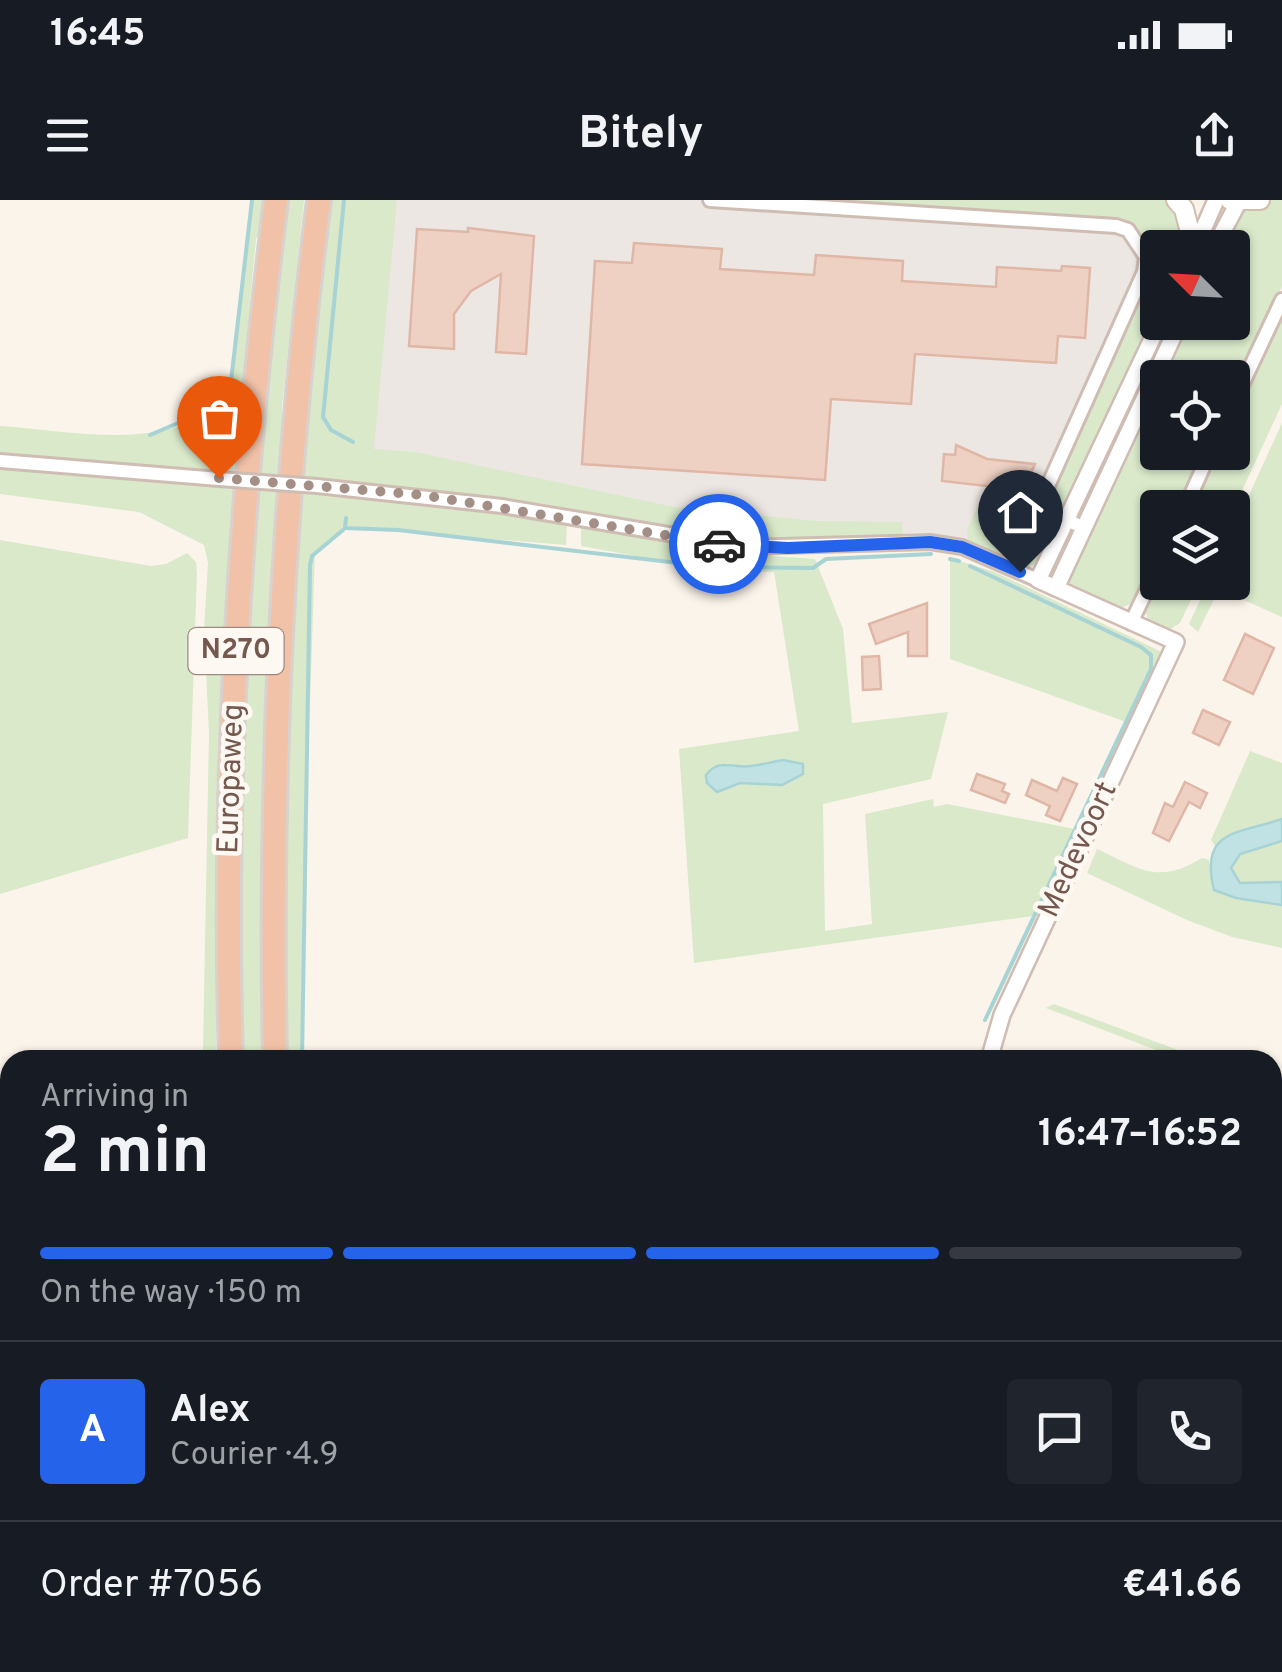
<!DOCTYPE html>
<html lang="en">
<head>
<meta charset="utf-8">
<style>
  body { margin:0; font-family:Overpass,sans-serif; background:#20242c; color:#f1f3f6; height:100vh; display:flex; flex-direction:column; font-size:38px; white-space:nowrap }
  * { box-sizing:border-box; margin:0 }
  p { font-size:32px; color:#9ea1a6 }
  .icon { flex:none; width:55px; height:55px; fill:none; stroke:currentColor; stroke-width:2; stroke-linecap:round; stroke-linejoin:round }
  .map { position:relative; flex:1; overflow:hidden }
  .sheet { position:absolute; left:0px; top:850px; width:1282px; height:622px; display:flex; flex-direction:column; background:#171b24; border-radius:30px 30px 0 0; box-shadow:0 2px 8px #0004 }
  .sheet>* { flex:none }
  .needle { width:65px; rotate:294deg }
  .fabs { position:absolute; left:1140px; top:30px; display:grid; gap:20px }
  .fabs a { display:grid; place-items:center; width:110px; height:110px; border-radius:10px; background:#171b24; box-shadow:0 2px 8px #0004; font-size:50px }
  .pin { position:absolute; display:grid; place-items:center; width:85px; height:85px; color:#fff; margin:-102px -42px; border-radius:50% 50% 50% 0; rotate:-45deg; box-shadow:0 0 10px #0007 }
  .pin .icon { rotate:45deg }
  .courier { position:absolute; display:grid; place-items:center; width:100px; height:100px; margin:-50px; border:8px solid #2563eb; border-radius:50%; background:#fff; color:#222; box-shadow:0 2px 12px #0007 }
  .overview em { font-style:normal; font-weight:700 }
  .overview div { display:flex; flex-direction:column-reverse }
  .overview { display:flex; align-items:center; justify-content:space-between; height:170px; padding:0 40px }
  h1 { font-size:65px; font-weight:700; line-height:75px }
  .bar { display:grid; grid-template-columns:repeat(4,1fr); gap:15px 10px; align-content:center; height:120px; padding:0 40px }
  .bar i { height:12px; border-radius:8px; background:#363941 }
  .bar .selected { background:#2563eb }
  .bar p { grid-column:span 4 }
  .line { display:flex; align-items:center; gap:25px; padding:0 40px; border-top:2px solid #363941 }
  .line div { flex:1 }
  .round { display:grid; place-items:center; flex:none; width:105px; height:105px; border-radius:10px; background:#20242c }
  .status { display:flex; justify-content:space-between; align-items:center; height:70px; padding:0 50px; background:#171b24; direction:ltr }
  .status svg { height:28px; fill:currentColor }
  header { display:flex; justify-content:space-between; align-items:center; height:130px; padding:0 40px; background:#171b24; font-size:45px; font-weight:700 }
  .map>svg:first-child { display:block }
  .industrial { fill:#ede7e3 }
  .green { fill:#d9e9ca; fill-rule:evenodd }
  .water { fill:#c0e2e4; stroke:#a7d3d5; stroke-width:2.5 }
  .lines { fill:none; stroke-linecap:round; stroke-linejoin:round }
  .stream { stroke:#a7d3d5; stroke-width:4 }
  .building { fill:#efd1c4; stroke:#e0b7a6; stroke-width:2.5 }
  .minor-casing { stroke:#cfbdb3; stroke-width:18 }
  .tertiary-casing { stroke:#cfbdb3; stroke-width:20 }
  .secondary-casing { stroke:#d2bdb1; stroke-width:22 }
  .trunk-casing { stroke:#d8d1ce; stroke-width:28 }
  .minor { stroke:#fff; stroke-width:12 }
  .tertiary { stroke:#fff; stroke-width:15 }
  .secondary { stroke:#fff; stroke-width:18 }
  .trunk { stroke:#f2c2a8; stroke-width:22 }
  .minor-bridge-casing { stroke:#cfbdb3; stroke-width:18; stroke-linecap:butt }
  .minor-bridge { stroke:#fff; stroke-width:12 }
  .done { stroke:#a48f86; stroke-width:10; stroke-dasharray:0 18 }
  .route { stroke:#2563eb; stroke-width:12 }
  .labels { text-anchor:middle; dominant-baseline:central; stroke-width:9; stroke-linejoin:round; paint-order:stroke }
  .shield { fill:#fef8f2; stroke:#9e8980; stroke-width:2.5 }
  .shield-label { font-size:28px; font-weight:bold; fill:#75594f }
  .street-label { font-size:30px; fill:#75594f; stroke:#fef8f2 }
</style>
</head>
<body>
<div class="status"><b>16:45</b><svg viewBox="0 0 49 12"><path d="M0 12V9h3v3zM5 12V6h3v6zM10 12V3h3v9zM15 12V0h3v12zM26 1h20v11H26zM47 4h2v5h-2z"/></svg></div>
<header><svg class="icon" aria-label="menu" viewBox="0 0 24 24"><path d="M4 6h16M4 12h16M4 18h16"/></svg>Bitely<svg class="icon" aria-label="share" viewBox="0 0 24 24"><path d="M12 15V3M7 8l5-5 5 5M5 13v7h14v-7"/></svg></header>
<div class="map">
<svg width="1282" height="1472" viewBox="0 0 1282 1472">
  <rect width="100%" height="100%" fill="#fbf4eb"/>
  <polygon class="industrial" points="381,0 1144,0 1158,48 1157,93 1037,364 1026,368 969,342 931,333 801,335 365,257"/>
  <g class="green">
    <path d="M252 0H267L264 24 256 39 234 271 0 254V226C76 231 155 252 223 205L228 197Z"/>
    <polygon points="283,0 304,0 282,207 284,270 265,860 237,860 236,683 246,397"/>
    <polygon points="332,0 397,0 374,249 415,252 674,307 816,321 902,322 903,336 789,342 715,334 532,302 297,277"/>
    <path d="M800 0H1171L1181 17 1186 47 1158 48 1157 117 1068 306H1057L1050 292 1145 79C1145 56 1148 41 1129 26Z"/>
    <polygon points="1272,0 1282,0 1282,87 1233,192 1232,178 1158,178 1158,252 1204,253 1179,307 1158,308 1157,352 1133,403 1114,411 1073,390 1067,378 1182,123 1232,122 1232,48 1217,47 1241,10"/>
    <polygon points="1282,116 1282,204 1233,310 1192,307 1218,253 1232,252 1233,222"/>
    <polygon points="1282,223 1282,417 1219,389 1198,432 1189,424 1208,383 1232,382 1233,330"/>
    <polygon points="0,267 233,287 219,525 216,860 203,860 203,848 209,533 204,430 208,363 204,345 139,312 0,294"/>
    <polygon points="986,288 1034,292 1039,314 1032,331 1020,327 1013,344 1029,352 1044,318 1055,328 1037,366 1018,365 968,341 967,330"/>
    <polygon points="296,292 459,306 567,324 566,345 347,327 315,352 302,745 304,860 286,860 279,769"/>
    <path d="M581 326 743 354 815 359 843 429 852 523 948 512 931 579 823 604 825 731 872 724 865 614 933 599 934 607 947 604 1080 630 1040 715 694 763 679 549 799 531 774 372H722L581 346ZM783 560 802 564 803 574C783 588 763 582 740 583L725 563 746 568Z"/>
    <polygon points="0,340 151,366 166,364 187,353 196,362 197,373 188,638 0,694"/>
    <polygon points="950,358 995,372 1162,452 1129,523 950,459"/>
    <polygon points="1158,382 1199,383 1180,423 1167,431 1148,421 1145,408"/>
    <polygon points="1250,551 1282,563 1282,619 1239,630 1215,646 1211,640"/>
    <polygon points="1282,641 1282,682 1248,684 1234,679 1232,660 1246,651"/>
    <path d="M1097 649C1140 669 1158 685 1202 658L1209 660 1214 690 1236 698 1282 705V748L1232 737 1187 720 1087 673Z"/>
    <polygon points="1054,804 1205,860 1182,860 1046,808"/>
  </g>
  <g class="water">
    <path d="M783 560 803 564V574L782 585 740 583 717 592 707 583 706 575C720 557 732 569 751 566 761 565 772 562 783 560Z"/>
    <path d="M1282 619V641L1240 654 1231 668 1240 683 1282 682V705L1236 698 1214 690C1199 629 1238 634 1282 619Z"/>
  </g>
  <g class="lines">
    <g class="stream">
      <polyline points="344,0 323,217 331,230 353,242"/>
      <polyline points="150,235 222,204 230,190 252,0"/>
      <polyline points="346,318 345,328 398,330 712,367 813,368 826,359 931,354"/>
      <polyline points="950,359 959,361"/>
      <polyline points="970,366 1141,447 1151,455 1151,469 985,820"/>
      <polyline points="302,860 310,365 312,356 343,330"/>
    </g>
  </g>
  <g class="building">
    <polygon points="468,28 534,36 526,154 496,152 501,74 471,91 454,114 454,149 409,146 417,29 468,32"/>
    <polygon points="634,43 722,49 720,69 814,75 816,55 903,61 902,81 996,87 997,67 1061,71 1062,66 1090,68 1085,138 1058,136 1056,163 915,154 911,204 831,199 825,280 582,264 595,61 632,63"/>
    <polygon points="956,245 987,259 1035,264 1023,290 942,281 944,254 955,255"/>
    <polygon points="927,403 927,456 908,456 908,432 876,444 869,424"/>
    <polygon points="1245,434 1274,448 1253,494 1224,480"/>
    <polygon points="879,456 881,489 863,490 862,457"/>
    <polygon points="1203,510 1230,522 1219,545 1193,533"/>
    <polygon points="977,574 1005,584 1002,591 1009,594 1005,603 971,590"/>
    <polygon points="1063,578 1077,584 1060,621 1046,615 1050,606 1026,595 1032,580 1057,591"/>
    <polygon points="1185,582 1207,593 1200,608 1189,602 1169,641 1153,633 1165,603 1173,607"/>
  </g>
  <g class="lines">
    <g class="minor-casing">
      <g id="minor">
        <polyline points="710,0 1116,26 1128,30 1146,57 1144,72 1042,299 1049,311 1084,328"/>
        <polyline points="1232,206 1282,100"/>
        <polyline points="0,261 219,279"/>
        <polyline points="317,286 502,306 746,347 930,342 962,347 1038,380"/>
        <polyline points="1185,308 1210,252"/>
        <polyline points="1131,423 1158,366"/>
        <polyline points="1272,1181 1282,1185"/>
      </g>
    </g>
    <g class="tertiary-casing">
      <g id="tertiary">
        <polyline points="1195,48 1216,0"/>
        <polyline points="1214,48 1238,3"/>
        <polyline points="1056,388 1180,122"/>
        <polyline points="989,860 1002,815 1176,442 1038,380 1160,122"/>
        <polyline points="1095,1462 1101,1472"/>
        <polyline points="1115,1462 1121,1472"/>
      </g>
    </g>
    <g class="secondary-casing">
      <g id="secondary">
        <polyline points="1176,0 1184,9 1194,48"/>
        <polyline points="1230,0 1260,0"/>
      </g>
    </g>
    <g class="trunk-casing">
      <g id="trunk">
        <path d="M231 860C222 573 241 285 276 0"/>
        <path d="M275 860C269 573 283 285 319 0"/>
        <polyline points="272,1462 273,1472"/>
        <polyline points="315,1462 316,1472"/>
      </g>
    </g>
    <use href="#minor" class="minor"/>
    <use href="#tertiary" class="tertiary"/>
    <use href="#secondary" class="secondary"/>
    <use href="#trunk" class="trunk"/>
    <g class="minor-bridge-casing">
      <polyline id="minor-bridge" points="219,279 317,286"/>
    </g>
    <use href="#minor-bridge" class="minor-bridge"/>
  </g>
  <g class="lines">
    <polyline class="done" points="219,278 422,295 719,344"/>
    <polyline class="route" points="719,344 788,348 930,342 962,347 1020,372"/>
  </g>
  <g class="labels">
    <rect class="shield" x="188.5" y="428" width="95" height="46" rx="8"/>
    <g class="shield-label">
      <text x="236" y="451">N270</text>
    </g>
    <g class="street-label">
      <text transform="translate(232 579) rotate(-88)">Europaweg</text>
      <text transform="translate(1079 650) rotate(-65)">Medevoort</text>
    </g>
  </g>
</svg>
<div class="fabs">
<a><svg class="needle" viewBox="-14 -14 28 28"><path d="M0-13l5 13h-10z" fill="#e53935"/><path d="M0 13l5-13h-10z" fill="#9ea1a6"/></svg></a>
<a><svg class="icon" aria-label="locate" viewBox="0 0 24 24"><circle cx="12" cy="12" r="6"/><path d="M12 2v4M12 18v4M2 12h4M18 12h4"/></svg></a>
<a><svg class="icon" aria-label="layers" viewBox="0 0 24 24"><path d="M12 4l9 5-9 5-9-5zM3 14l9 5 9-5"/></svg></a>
</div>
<div class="pin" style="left:219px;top:278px;background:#ea580c"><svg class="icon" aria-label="bag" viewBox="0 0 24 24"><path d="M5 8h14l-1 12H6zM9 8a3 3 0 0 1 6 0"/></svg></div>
<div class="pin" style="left:1020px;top:372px;background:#1f2937"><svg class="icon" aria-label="home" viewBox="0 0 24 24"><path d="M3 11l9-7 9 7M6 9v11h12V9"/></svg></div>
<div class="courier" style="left:719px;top:344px"><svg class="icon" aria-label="car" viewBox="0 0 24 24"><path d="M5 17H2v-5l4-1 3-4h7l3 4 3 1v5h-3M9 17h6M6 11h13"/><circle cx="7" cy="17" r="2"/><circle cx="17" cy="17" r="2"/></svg></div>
<section class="sheet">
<div class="overview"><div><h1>2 min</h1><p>Arriving in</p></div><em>16:47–16:52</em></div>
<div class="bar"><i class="selected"></i><i class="selected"></i><i class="selected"></i><i></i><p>On the way · 150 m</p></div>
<div class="line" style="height:180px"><b class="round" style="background:#2563eb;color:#fff">A</b><div><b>Alex</b><p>Courier · 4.9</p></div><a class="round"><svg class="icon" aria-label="chat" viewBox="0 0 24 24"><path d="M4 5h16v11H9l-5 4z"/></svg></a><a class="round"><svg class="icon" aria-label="phone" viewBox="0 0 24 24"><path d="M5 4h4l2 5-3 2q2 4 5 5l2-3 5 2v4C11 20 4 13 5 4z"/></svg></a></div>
<div class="line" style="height:130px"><div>Order #7056</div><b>€41.66</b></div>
</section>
</div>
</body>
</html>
